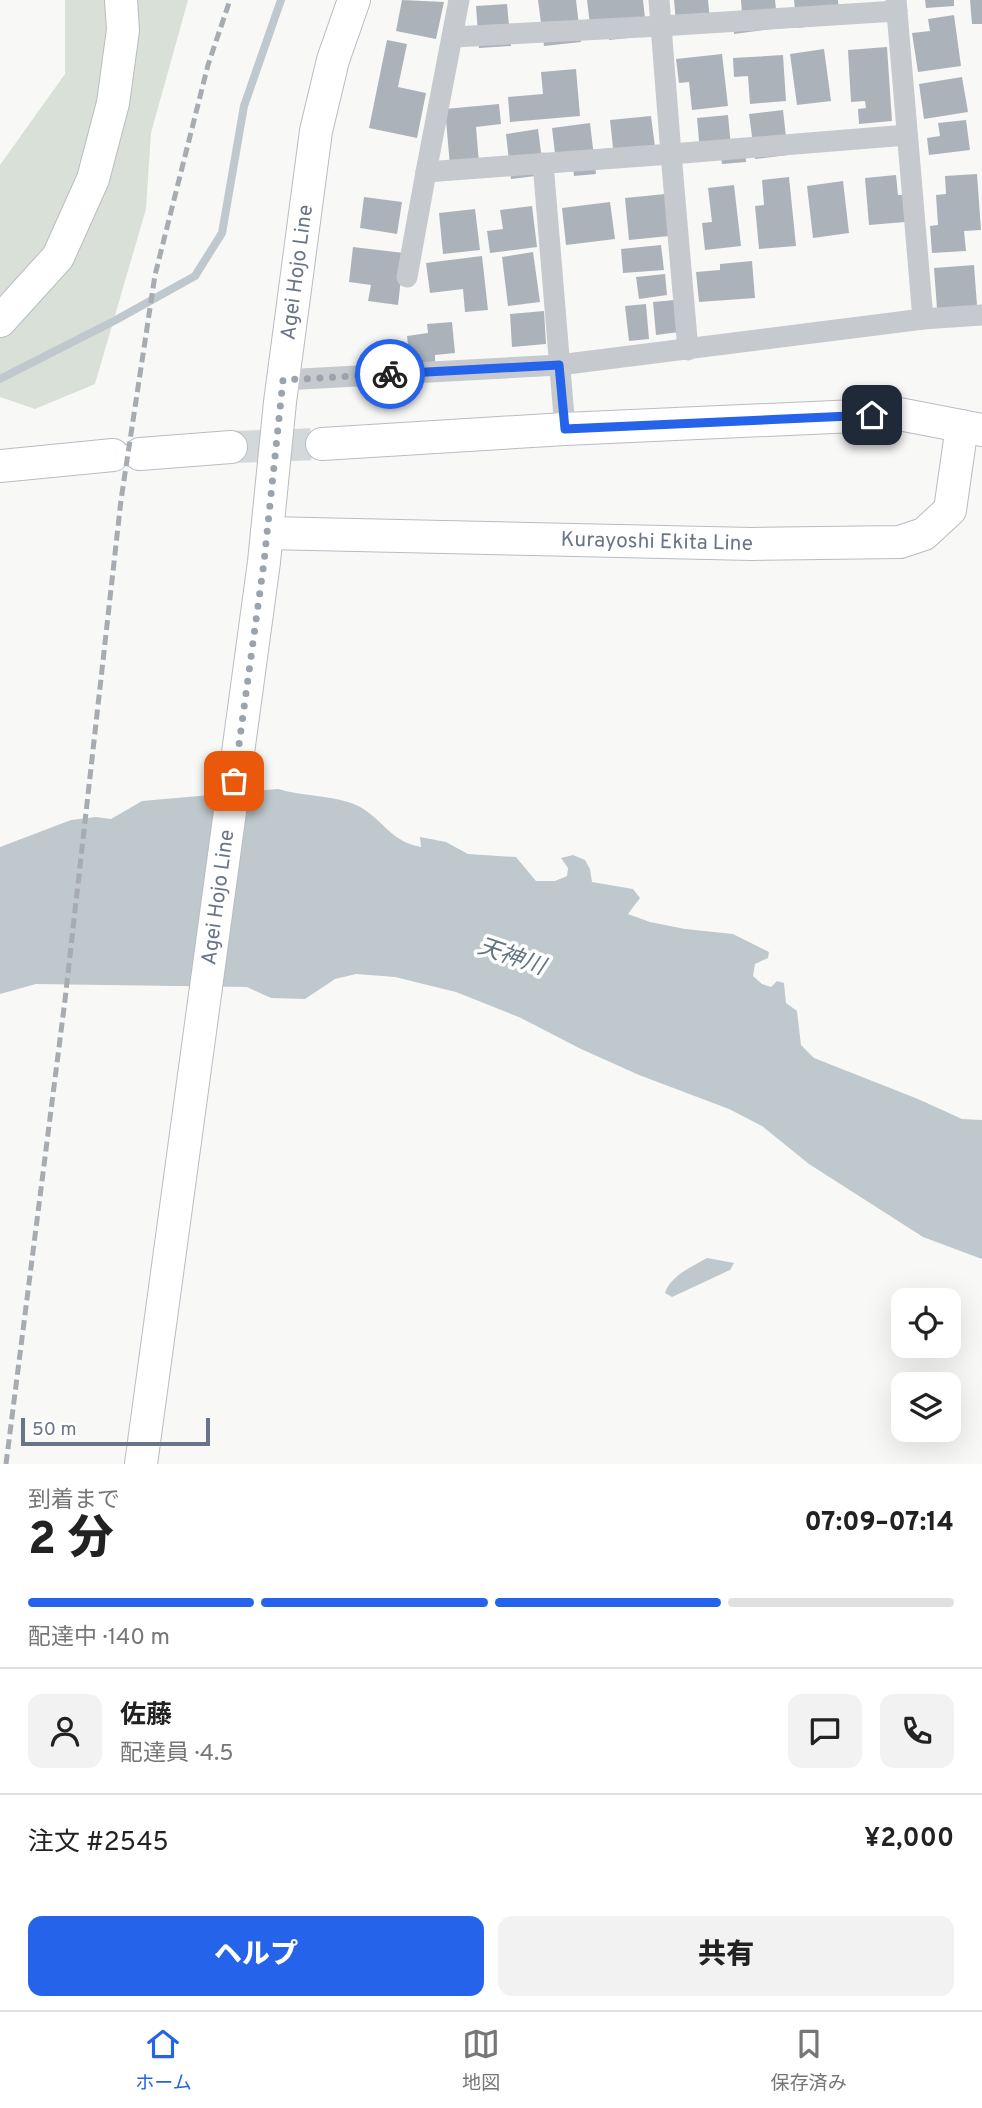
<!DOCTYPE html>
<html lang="ja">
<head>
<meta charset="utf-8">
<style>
  body { margin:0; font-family:Overpass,"Noto Sans JP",sans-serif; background:#f2f2f2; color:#222; height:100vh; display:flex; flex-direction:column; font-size:26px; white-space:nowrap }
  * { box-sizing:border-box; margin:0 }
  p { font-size:23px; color:#767676 }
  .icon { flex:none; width:38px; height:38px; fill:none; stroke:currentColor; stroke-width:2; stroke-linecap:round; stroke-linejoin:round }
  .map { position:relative; height:1464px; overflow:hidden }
  .details { display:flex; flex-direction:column; background:#fff; flex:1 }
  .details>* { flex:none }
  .tools { position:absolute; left:891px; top:1288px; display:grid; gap:14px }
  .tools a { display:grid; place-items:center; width:70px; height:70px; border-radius:14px; background:#fff; box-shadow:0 7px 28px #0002; font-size:35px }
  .scale { position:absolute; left:21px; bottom:18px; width:189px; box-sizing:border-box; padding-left:7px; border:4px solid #687587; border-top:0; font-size:19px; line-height:24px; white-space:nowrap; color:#687587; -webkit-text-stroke:5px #fff; paint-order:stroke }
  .pin { position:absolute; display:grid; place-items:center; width:60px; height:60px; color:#fff; margin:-30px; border-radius:14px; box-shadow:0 4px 10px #0006 }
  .courier { position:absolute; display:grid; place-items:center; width:70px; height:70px; margin:-35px; border:5px solid #2563eb; border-radius:50%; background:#fff; color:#222; box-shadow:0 2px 9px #0007 }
  .overview em { font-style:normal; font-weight:800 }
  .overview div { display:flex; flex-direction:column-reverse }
  .overview { display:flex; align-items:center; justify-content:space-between; height:119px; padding:0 28px }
  h1 { font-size:46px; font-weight:800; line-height:52px }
  .bar { display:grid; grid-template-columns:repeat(4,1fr); gap:10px 7px; align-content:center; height:84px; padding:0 28px }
  .bar i { height:9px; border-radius:5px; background:#e0e0e0 }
  .bar .current { background:#2563eb }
  .bar p { grid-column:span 4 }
  .line { display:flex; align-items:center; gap:18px; padding:0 28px; border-top:2px solid #e0e0e0 }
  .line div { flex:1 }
  .round { display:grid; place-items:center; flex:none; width:74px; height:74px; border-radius:14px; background:#f2f2f2 }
  .primary-button { display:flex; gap:14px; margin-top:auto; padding:14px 28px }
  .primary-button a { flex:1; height:80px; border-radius:14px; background:#2563eb; color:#fff; font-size:28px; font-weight:800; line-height:80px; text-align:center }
  .primary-button a+a { background:#f2f2f2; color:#222 }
  .dock { display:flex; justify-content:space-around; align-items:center; height:98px; border-top:2px solid #e0e0e0; background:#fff; font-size:19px; color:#767676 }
  .dock a { display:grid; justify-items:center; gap:4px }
  .dock .current { color:#2563eb }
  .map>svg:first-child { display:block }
  .green { fill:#d9e0d7 }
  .water { fill:#bfc8cd }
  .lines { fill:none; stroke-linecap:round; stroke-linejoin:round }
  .stream { stroke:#bfc8cd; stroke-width:8 }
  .building { fill:#acb2ba }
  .secondary-tunnel { stroke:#d4d8da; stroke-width:32; stroke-dasharray:32 16; stroke-linecap:butt }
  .secondary-casing { stroke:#b8bcc2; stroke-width:34 }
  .street { stroke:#c6c9cd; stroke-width:21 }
  .secondary { stroke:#fff; stroke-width:32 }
  .rail { stroke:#a7abb2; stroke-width:5; stroke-dasharray:10 5; stroke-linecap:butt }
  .done { stroke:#9aa3ae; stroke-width:7; stroke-dasharray:0 12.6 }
  .route { stroke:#2563eb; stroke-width:9 }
  .labels { text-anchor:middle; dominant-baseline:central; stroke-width:7; stroke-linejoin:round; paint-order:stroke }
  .street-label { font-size:21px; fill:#687587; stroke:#fff }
  .water-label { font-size:23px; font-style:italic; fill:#637682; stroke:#fff }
</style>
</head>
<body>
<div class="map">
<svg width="982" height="1464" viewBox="0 0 982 1464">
  <rect width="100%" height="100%" fill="#f8f9f6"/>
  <polygon class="green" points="65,0 188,0 151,133 146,209 95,384 35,409 0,397 0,165 65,74"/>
  <g class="water">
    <path d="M278 789C301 796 326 795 348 802 381 812 386 841 421 847L420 837 446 842 468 854 516 857 536 881H555L567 876 568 868 561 858 573 855 585 860 590 869 592 882 633 889 640 898 628 914 650 922 685 929 733 934 769 952 768 958 755 964 753 976 762 984 771 987 777 981 784 983 786 1003 797 1011 801 1045 814 1058 918 1099 962 1119 982 1120V1259L923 1237 809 1164 762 1126 729 1109 639 1075 581 1049 521 1018 456 992 395 977 356 974 335 979 305 999 271 998 247 987 36 984 0 994V847L71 820 96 817 111 819 142 801Z"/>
    <path d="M707 1258 734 1263 730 1270 672 1297 665 1293C670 1276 693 1266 707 1258Z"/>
  </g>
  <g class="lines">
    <polyline class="stream" points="0,379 114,321 195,276 222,233 244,106 281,0"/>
  </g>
  <g class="building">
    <polygon points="402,0 444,2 436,39 396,31"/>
    <polygon points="538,0 576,0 581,42 544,46"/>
    <polygon points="587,0 643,0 647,36 609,40 608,23 590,25"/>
    <polygon points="674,0 708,0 711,32 677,34"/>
    <polygon points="741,0 775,0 778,28 734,34 732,15 742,14"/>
    <polygon points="794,0 838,0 840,23 797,28"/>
    <polygon points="925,0 954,0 954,6 926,8"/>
    <polygon points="970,0 982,0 982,24 972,24"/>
    <polygon points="507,4 511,46 479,48 476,6"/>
    <polygon points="954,15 961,66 918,72 912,33 930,31 928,19"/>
    <polygon points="387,40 407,44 398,87 426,93 417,138 369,128"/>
    <polygon points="887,47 892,121 859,124 858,109 866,108 865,101 851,102 848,50"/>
    <polygon points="824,49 831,101 797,105 790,54"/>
    <polygon points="722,54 728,106 692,110 689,82 679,83 676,59"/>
    <polygon points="783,55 786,101 750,104 748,76 734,77 733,58"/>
    <polygon points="576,69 580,116 510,122 508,97 543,94 541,72"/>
    <polygon points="962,77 968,112 924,119 919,84"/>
    <polygon points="499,104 501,124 476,127 480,175 451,177 445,109"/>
    <polygon points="783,110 788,155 755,159 749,114"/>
    <polygon points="728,115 731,147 745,145 746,162 722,164 720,150 700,152 697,118"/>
    <polygon points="651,116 657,162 615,166 610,120"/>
    <polygon points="966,120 970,150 929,155 927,138 940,136 938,123"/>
    <polygon points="590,123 596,174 574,176 573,168 557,170 552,128"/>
    <polygon points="538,129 544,175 511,179 506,134"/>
    <polygon points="977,174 981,230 964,231 966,251 932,253 930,226 938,225 936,195 946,194 945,176"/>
    <polygon points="896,175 898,195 903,195 905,222 869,225 865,178"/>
    <polygon points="789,177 796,246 759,249 755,206 764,205 762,180"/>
    <polygon points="843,181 849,233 813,238 807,186"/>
    <polygon points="734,185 741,246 705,250 702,223 712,222 708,188"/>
    <polygon points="665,194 669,236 629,240 625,198"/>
    <polygon points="364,197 402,202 397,234 360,228"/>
    <polygon points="610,202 615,239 566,245 562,208"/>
    <polygon points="532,206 537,247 490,253 487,231 503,229 500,210"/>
    <polygon points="475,209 480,250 443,254 439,213"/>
    <polygon points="661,245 664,270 623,273 621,249"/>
    <polygon points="353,247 404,253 398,305 368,301 371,285 349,282"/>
    <polygon points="533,252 540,302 508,306 502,257"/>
    <polygon points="482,256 488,310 465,312 463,289 430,293 426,263"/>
    <polygon points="752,261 755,298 699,302 696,272 720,270 720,264"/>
    <polygon points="974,265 978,319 938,322 934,268"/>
    <polygon points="665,274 667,295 639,299 636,277"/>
    <polygon points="675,300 679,332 656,335 653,302"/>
    <polygon points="646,304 649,339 629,341 625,306"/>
    <polygon points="544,311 546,344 512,347 510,314"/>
    <polygon points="452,322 455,353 435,355 435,362 410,365 407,336 428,333 427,324"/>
  </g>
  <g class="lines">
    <polyline class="secondary-tunnel" points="231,447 322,444"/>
    <g class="secondary-casing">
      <g id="secondary">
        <polyline points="0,321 58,257 93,179 113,103 123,30 121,0"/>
        <polyline points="322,444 565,429 899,414 982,430"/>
        <polyline points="140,454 231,447"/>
        <polyline points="0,466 113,455"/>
        <path id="s1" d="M267 533 752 544 900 542 924 534 950 510 962 426"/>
        <path id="s2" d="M141 1464 264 562 280 402 316 131 333 60 354 0"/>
      </g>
    </g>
    <g class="street">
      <polyline points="459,0 426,172 671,154 659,0"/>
      <polyline points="896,0 923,319"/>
      <polyline points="453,37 661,26 897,11"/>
      <polyline points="543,163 565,429"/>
      <polyline points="407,277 426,172"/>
      <polyline points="688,350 671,154 907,135"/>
      <polyline points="283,380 559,365 923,319 982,315"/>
    </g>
    <use href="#secondary" class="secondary"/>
    <polyline class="rail" points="6,1464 65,1000 121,500 155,275 208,65 230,0"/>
  </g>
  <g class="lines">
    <polyline class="done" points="234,781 264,562 283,380 390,374"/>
    <polyline class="route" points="390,374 559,365 565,429 872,415"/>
  </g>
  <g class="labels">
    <g class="street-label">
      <text stroke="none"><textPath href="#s2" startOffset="1202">Agei Hojo Line</textPath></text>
      <text stroke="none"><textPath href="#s1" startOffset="390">Kurayoshi Ekita Line</textPath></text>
      <text stroke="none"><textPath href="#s2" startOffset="572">Agei Hojo Line</textPath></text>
    </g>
    <g class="water-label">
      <text transform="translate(511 958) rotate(19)">天神川</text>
    </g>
  </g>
</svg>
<div class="tools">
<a><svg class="icon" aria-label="locate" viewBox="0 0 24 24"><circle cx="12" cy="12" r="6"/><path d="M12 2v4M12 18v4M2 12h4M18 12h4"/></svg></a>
<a><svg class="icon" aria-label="layers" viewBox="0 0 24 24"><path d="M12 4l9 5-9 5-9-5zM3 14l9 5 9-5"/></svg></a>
</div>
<div class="scale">50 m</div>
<div class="pin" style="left:234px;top:781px;background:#ea580c"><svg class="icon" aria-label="bag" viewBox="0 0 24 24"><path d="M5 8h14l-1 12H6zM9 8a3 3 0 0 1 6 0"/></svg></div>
<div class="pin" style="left:872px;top:415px;background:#1f2937"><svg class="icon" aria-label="home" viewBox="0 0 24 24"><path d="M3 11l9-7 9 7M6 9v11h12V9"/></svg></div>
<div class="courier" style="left:390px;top:374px"><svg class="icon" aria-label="bike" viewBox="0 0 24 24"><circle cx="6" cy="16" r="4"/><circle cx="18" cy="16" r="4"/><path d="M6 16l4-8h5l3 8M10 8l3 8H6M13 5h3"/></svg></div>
</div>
<section class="details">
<div class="overview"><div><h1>2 分</h1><p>到着まで</p></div><em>07:09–07:14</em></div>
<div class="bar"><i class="current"></i><i class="current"></i><i class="current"></i><i></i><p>配達中 · 140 m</p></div>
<div class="line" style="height:126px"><a class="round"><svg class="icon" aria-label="person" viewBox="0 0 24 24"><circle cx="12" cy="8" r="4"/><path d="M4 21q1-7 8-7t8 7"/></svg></a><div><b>佐藤</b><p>配達員 · 4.5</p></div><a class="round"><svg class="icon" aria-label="chat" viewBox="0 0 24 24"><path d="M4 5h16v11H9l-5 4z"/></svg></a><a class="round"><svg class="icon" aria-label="phone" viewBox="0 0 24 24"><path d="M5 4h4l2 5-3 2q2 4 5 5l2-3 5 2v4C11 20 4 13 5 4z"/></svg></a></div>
<div class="line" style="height:91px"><div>注文 #2545</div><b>¥2,000</b></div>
<div class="primary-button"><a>ヘルプ</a><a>共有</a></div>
</section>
<nav class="dock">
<a class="current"><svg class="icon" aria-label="home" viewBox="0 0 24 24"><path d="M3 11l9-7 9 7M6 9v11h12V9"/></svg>ホーム</a>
<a><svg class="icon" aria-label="map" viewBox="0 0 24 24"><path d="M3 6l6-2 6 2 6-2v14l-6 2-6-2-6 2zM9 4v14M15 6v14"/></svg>地図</a>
<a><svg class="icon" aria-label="saved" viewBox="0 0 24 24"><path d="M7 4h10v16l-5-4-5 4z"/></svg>保存済み</a>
</nav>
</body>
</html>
